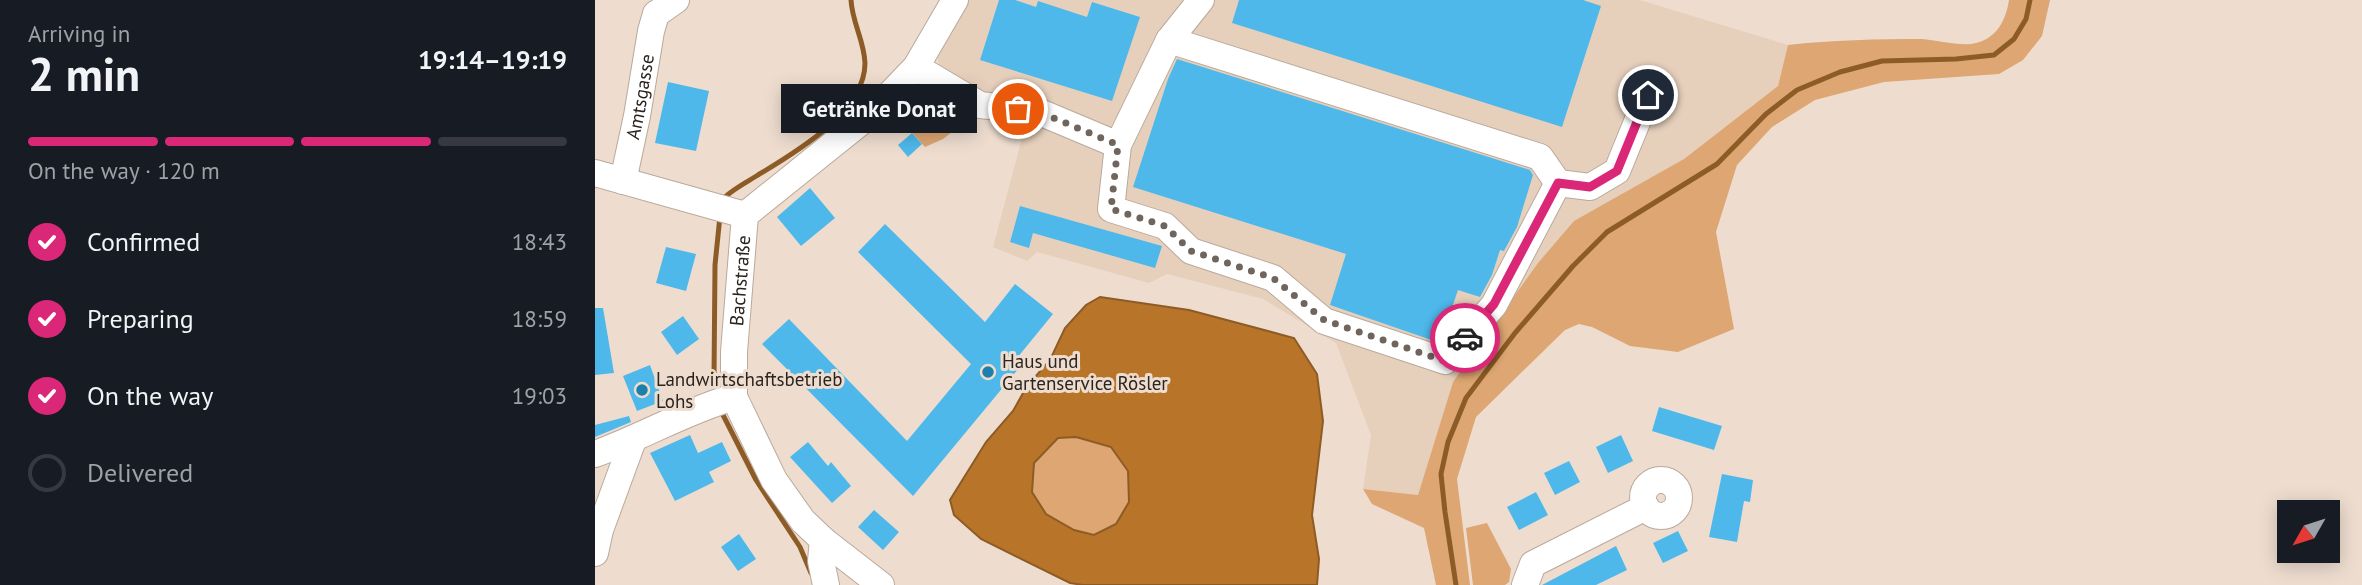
<!DOCTYPE html>
<html lang="en">
<head>
<meta charset="utf-8">
<style>
  body { margin:0; font-family:"PT Sans",sans-serif; background:#20242c; color:#f1f3f6; height:100vh; display:flex; flex-direction:column; font-size:26px; white-space:nowrap }
  * { box-sizing:border-box; margin:0 }
  p { font-size:23px; color:#9ea1a6 }
  .icon { flex:none; width:38px; height:38px; fill:none; stroke:currentColor; stroke-width:2; stroke-linecap:round; stroke-linejoin:round }
  .map { position:relative; flex:1; overflow:hidden }
  .side { display:flex; flex-direction:column; background:#171b24; width:595px }
  .side>* { flex:none }
  .needle { width:46px; rotate:231deg }
  .controls { position:absolute; left:1682px; top:500px; display:grid; gap:14px }
  .controls a { display:grid; place-items:center; width:63px; height:63px; border-radius:0px; background:#171b24; box-shadow:0 4px 18px #0003; font-size:35px }
  .pin { position:absolute; display:grid; place-items:center; width:60px; height:60px; color:#fff; margin:-30px; border:4px solid #fff; border-radius:50%; box-shadow:0 2px 7px #0007 }
  .courier { position:absolute; display:grid; place-items:center; width:70px; height:70px; margin:-35px; border:5px solid #db2777; border-radius:50%; background:#fff; color:#222; box-shadow:0 2px 9px #0007 }
  .bubble { position:absolute; height:49px; border-radius:0px; background:#171b24; box-shadow:0 4px 18px #0003; font-size:23px; font-weight:600; line-height:49px; text-align:center }
  .head em { font-style:normal; font-weight:600 }
  .head div { display:flex; flex-direction:column-reverse }
  .head { display:flex; align-items:center; justify-content:space-between; height:119px; padding:0 28px }
  h1 { font-size:46px; font-weight:600; line-height:52px }
  .bar { display:grid; grid-template-columns:repeat(4,1fr); gap:10px 7px; align-content:center; height:84px; padding:0 28px }
  .bar i { height:9px; border-radius:5px; background:#363941 }
  .bar .selected { background:#db2777 }
  .bar p { grid-column:span 4 }
  ol { padding:0 28px; list-style:none }
  li { display:flex; align-items:center; gap:21px; height:77px }
  li p { margin-inline-start:auto }
  li .icon { padding:7px; border-radius:50%; background:#db2777; color:#fff; stroke-width:4 }
  li:last-child { color:#9ea1a6 }
  li i { width:38px; height:38px; border:4px solid #363941; border-radius:50% }
  main { display:flex; flex:1; min-height:0 }
  .map>svg:first-child { display:block }
  .built { fill:#e6d0bc }
  .green { fill:#dda672 }
  .water { fill:#b87429; stroke:#8d5c26; stroke-width:2; fill-rule:evenodd }
  .lines { fill:none; stroke-linecap:round; stroke-linejoin:round }
  .stream { stroke:#8d5c26; stroke-width:5 }
  .building { fill:#4eb8eb }
  .minor-casing { stroke:#b9a99b; stroke-width:28 }
  .minor { stroke:#fff; stroke-width:26 }
  .done { stroke:#6f655d; stroke-width:7; stroke-dasharray:0 12.6 }
  .route { stroke:#db2777; stroke-width:9 }
  .poi-dot { fill:#1c80ab; stroke:#eeddcf; stroke-width:2.5 }
  .labels { text-anchor:middle; dominant-baseline:central; stroke-width:6; stroke-linejoin:round; paint-order:stroke }
  .street-label { font-size:19px; fill:#2a241f; stroke:#eeddcf }
  .poi-label { font-size:19px; fill:#2a241f; stroke:#eeddcf; text-anchor:start }
</style>
</head>
<body>
<main>
<section class="side">
<div class="head"><div><h1>2 min</h1><p>Arriving in</p></div><em>19:14–19:19</em></div>
<div class="bar"><i class="selected"></i><i class="selected"></i><i class="selected"></i><i></i><p>On the way · 120 m</p></div>
<ol>
<li><svg class="icon" aria-label="check" viewBox="0 0 24 24"><path d="M5 12l5 5 9-10"/></svg>Confirmed<p>18:43</p></li>
<li><svg class="icon" aria-label="check" viewBox="0 0 24 24"><path d="M5 12l5 5 9-10"/></svg>Preparing<p>18:59</p></li>
<li><svg class="icon" aria-label="check" viewBox="0 0 24 24"><path d="M5 12l5 5 9-10"/></svg>On the way<p>19:03</p></li>
<li><i></i>Delivered</li>
</ol>
</section>
<div class="map">
<svg width="1767" height="585" viewBox="0 0 1767 585">
  <rect width="100%" height="100%" fill="#eeddcf"/>
  <polygon class="built" points="374,0 1045,0 1193,45 1183,86 1089,159 858,382 823,495 768,489 776,435 741,343 668,299 572,274 554,283 442,252 432,261 398,247 427,138 379,113 344,65 342,55"/>
  <g class="green">
    <path d="M1414 0H1455L1447 36 1428 60 1404 74 1289 82 1220 100 1177 127 1142 165 1121 232 1139 329 1083 352 1035 346 997 327 984 324 970 330 881 417 862 479 875 585H841L829 528 777 504 768 489 823 495 858 382 943 263 979 221 1089 159 1183 86 1193 45C1237 40 1282 39 1327 39 1342 40 1367 47 1381 43 1402 38 1411 20 1414 0Z"/>
    <polygon points="320,104 332,113 337,107 366,125 348,139 330,147 304,118"/>
    <polygon points="481,437 516,447 533,471 534,502 521,524 499,535 479,530 451,514 437,492 439,463 463,438"/>
    <polygon points="892,523 916,569 914,582 910,585 878,585 871,528"/>
  </g>
  <path class="water" d="M505 297 594 310 699 338 722 374 728 421 717 515 724 559 722 585H488L475 583 386 539 359 515 355 500 391 442 418 411 432 386 455 360 470 328 491 305ZM481 437 516 447 533 471 534 502 521 524 499 535 479 530 451 514 437 492 439 463 463 438Z"/>
  <g class="lines">
    <g class="stream">
      <path d="M128 199C136 190 152 182 163 175 201 152 270 112 270 63 269 40 257 22 256 0"/>
      <polyline points="122,395 119,377 120,265 125,216"/>
      <polyline points="126,411 161,480 205,547 216,573"/>
      <polyline points="861,585 850,512 846,474 853,442 871,398 920,333 978,266 1012,232 1122,164 1171,114 1202,90 1245,72 1287,61 1361,59 1399,55 1419,39 1431,19 1435,0"/>
    </g>
  </g>
  <g class="building">
    <polygon points="404,0 420,0 441,7 443,1 492,17 497,2 545,17 517,101 385,60"/>
    <polygon points="644,0 988,0 1006,6 967,127 637,23"/>
    <polygon points="582,59 935,170 938,175 922,227 909,251 905,250 897,275 885,297 863,290 845,343 735,305 751,254 538,187 573,79"/>
    <polygon points="73,82 114,91 101,151 60,143"/>
    <polygon points="317,133 327,144 313,157 303,145"/>
    <polygon points="215,188 240,218 206,246 182,217"/>
    <polygon points="425,206 567,246 560,268 438,233 434,248 415,242"/>
    <polygon points="290,224 390,322 420,284 458,314 418,363 424,368 318,496 167,344 194,319 312,441 376,364 263,252"/>
    <polygon points="71,247 101,254 91,291 61,283"/>
    <polygon points="0,308 8,308 19,373 0,375"/>
    <polygon points="88,316 104,339 82,355 66,332"/>
    <polygon points="55,365 68,401 42,411 28,376"/>
    <polygon points="1064,407 1127,426 1119,450 1057,431"/>
    <polygon points="34,416 36,422 0,437 0,425"/>
    <polygon points="95,435 103,453 127,442 136,461 114,472 119,482 80,501 55,453"/>
    <polygon points="1026,435 1038,461 1013,473 1001,447"/>
    <polygon points="213,442 233,466 236,462 256,486 237,503 195,457"/>
    <polygon points="974,461 985,482 960,495 949,473"/>
    <polygon points="1127,474 1158,480 1155,502 1149,501 1142,542 1114,537"/>
    <polygon points="941,492 953,515 924,530 912,507"/>
    <polygon points="279,510 304,532 288,550 263,527"/>
    <polygon points="1083,531 1093,551 1068,563 1058,543"/>
    <polygon points="144,534 161,559 143,571 126,547"/>
    <polygon points="1021,546 1032,570 1001,585 947,585"/>
  </g>
  <g class="lines">
    <g class="minor-casing">
      <g id="minor">
        <polyline points="61,14 81,0"/>
        <polyline points="574,40 606,0"/>
        <polyline points="321,67 385,105 442,111 523,145 516,209 570,226 596,251 678,278 729,321 850,361 899,305 963,183 945,157 574,40 523,145"/>
        <polyline points="0,173 150,215"/>
        <path id="s1" d="M28 181 42 116 56 31 61 14"/>
        <polyline points="963,183 995,187 1022,171 1053,95"/>
        <path d="M0 454C47 437 91 411 139 397"/>
        <circle cx="1066" cy="498" r="18"/>
        <polyline points="228,540 226,561 231,585"/>
        <polyline points="0,553 5,530 38,440"/>
        <path id="s2" d="M286 585 228 540 208 521 179 480 139 397V352L150 215 277 113 321 67 360 0"/>
        <polyline points="930,585 938,564 1051,507"/>
      </g>
    </g>
    <use href="#minor" class="minor"/>
  </g>
  <g class="lines">
    <polyline class="done" points="423,109 442,111 523,145 516,209 570,226 596,251 678,278 729,320 850,361 870,338"/>
    <polyline class="route" points="870,338 899,304 963,183 995,187 1022,171 1053,95"/>
  </g>
  <g class="poi-dot">
    <circle cx="393" cy="372" r="7"/>
    <circle cx="47" cy="390" r="7"/>
  </g>
  <g class="labels">
    <g class="street-label">
      <text stroke="none"><textPath href="#s1" startOffset="86">Amtsgasse</textPath></text>
      <text stroke="none"><textPath href="#s2" startOffset="360">Bachstraße</textPath></text>
    </g>
    <g class="poi-label">
      <text x="407" y="361">Haus und<tspan x="407" dy="22">Gartenservice Rösler</tspan></text>
      <text x="61" y="379">Landwirtschaftsbetrieb<tspan x="61" dy="22">Lohs</tspan></text>
    </g>
  </g>
</svg>
<div class="controls">
<a><svg class="needle" viewBox="-14 -14 28 28"><path d="M0-13l5 13h-10z" fill="#e53935"/><path d="M0 13l5-13h-10z" fill="#9ea1a6"/></svg></a>
</div>
<div class="pin" style="left:423px;top:109px;background:#ea580c"><svg class="icon" aria-label="bag" viewBox="0 0 24 24"><path d="M5 8h14l-1 12H6zM9 8a3 3 0 0 1 6 0"/></svg></div>
<div class="pin" style="left:1053px;top:95px;background:#1f2937"><svg class="icon" aria-label="home" viewBox="0 0 24 24"><path d="M3 11l9-7 9 7M6 9v11h12V9"/></svg></div>
<div class="courier" style="left:870px;top:338px"><svg class="icon" aria-label="car" viewBox="0 0 24 24"><path d="M5 17H2v-5l4-1 3-4h7l3 4 3 1v5h-3M9 17h6M6 11h13"/><circle cx="7" cy="17" r="2"/><circle cx="17" cy="17" r="2"/></svg></div>
<div class="bubble" style="left:186px;top:84px;width:196px">Getränke Donat</div>
</div>
</main>
</body>
</html>
